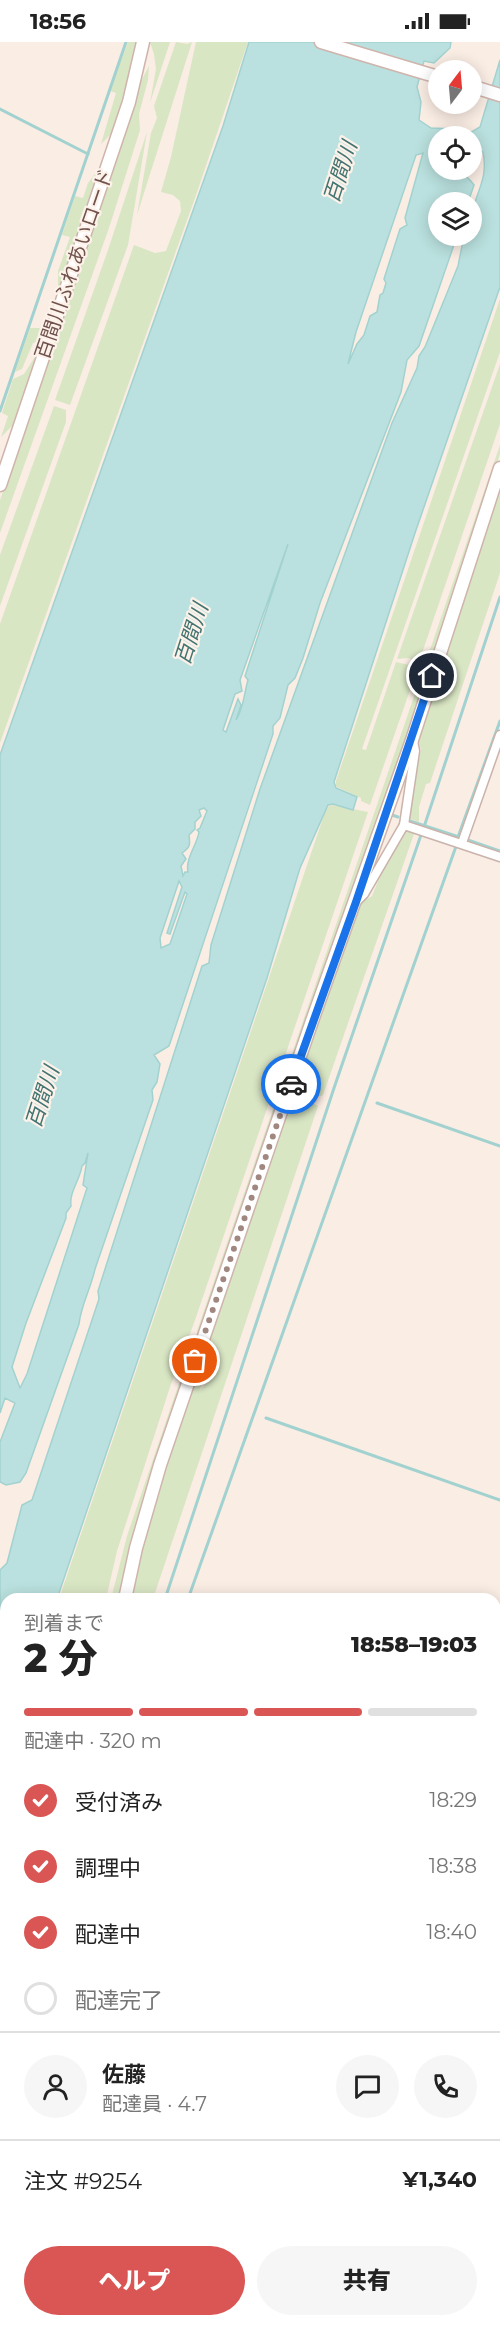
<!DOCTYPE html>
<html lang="ja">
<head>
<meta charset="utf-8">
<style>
  body { margin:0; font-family:Montserrat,"Noto Sans JP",sans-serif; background:#f6f6f6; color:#222; height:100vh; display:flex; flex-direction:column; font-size:22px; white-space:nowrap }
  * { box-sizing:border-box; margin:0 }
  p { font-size:20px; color:#767676 }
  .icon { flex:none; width:33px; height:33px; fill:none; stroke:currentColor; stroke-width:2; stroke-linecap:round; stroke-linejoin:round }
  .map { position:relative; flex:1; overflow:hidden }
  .side { position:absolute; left:0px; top:1551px; width:501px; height:734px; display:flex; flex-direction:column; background:#fff; border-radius:18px 18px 0 0; box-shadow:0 3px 15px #0003 }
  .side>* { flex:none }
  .needle { width:39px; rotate:16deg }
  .controls { position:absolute; left:428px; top:18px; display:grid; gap:12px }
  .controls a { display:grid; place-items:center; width:54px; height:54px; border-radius:50%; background:#fff; box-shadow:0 3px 15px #0003; font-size:30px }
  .pin { position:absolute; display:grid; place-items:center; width:51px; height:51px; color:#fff; margin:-26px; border:3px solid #fff; border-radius:50%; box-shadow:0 2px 6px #0007 }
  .courier { position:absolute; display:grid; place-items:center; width:60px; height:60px; margin:-30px; border:4px solid #1a73e8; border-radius:50%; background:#fff; color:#222; box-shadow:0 2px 8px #0007 }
  .overview em { font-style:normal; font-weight:800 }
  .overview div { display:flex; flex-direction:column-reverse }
  .overview { display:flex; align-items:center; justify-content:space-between; height:102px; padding:0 24px }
  h1 { font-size:39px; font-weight:800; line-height:45px }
  .bar { display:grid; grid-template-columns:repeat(4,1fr); gap:9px 6px; align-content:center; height:72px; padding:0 24px }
  .bar i { height:8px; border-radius:4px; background:#e0e0e0 }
  .bar .selected { background:#d95654 }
  .bar p { grid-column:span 4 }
  .line { display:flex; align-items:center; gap:15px; padding:0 24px; border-top:2px solid #e0e0e0 }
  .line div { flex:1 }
  .round { display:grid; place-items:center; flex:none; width:63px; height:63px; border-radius:32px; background:#f6f6f6 }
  ol { padding:0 24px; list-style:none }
  li { display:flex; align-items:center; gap:18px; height:66px }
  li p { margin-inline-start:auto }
  li .icon { padding:6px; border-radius:50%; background:#d95654; color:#fff; stroke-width:4 }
  li:last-child { color:#767676 }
  li i { width:33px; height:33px; border:3px solid #e0e0e0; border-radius:50% }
  .cta { display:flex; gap:12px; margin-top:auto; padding:12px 24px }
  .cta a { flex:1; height:69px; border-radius:36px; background:#d95654; color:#fff; font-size:24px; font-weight:800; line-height:69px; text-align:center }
  .cta a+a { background:#f6f6f6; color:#222 }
  .status { display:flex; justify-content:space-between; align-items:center; height:42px; padding:0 30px; background:#fff; direction:ltr }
  .status svg { height:16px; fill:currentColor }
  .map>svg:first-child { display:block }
  .green { fill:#d9e6c4 }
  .water { fill:#bae1df; stroke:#a2d2d0; stroke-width:1.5; fill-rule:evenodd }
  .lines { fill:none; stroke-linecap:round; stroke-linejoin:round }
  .stream { stroke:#a2d2d0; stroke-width:3 }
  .street-casing { stroke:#cab3ab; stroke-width:11 }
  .secondary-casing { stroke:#cfb4ac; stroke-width:15 }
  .street { stroke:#fff; stroke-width:8 }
  .secondary { stroke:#fff; stroke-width:12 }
  .done { stroke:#a08881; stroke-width:6; stroke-dasharray:0 10.8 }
  .route { stroke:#1a73e8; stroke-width:8 }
  .labels { text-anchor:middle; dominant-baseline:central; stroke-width:4.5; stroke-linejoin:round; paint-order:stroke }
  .street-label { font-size:20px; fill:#70524c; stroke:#fdf2ea }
  .water-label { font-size:21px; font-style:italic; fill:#427472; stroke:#fdf2ea }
</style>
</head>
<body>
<div class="status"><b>18:56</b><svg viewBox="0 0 49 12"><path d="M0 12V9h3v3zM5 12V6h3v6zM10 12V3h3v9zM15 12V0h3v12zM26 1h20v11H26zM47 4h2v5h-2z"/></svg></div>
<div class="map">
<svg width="500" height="2284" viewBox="0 0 500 2284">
  <rect width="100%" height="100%" fill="#faede4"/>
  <g class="green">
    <polygon points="128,0 139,0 130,43 114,89 101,102 116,51 110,49"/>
    <polygon points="150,0 170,0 150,61 156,27 154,12"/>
    <polygon points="176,0 187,2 192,0 137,173 151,91 157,76 154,64"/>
    <polygon points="196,0 248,0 195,156 0,701 0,582 134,203 155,211 166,209 181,169 180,159 173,153 161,150 171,115"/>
    <polygon points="149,24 148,38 139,72 140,88 109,186 0,491 0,458 140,41"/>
    <polygon points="147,90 128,203 70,363 55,358 108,208"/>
    <polygon points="99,127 101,127 58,250 58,229 70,195 62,193 75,154 83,156 88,141"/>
    <polygon points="500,257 500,310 362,707 366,708 396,620 418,625 370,763 361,759 361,756 339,746 336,744 336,739"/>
    <polygon points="49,278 41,299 33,301 22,327 15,330 30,286 40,286"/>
    <polygon points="38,310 14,382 1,395 8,374 2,371 13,337 24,332"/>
    <polygon points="500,322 500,382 419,620 408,616 397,617"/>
    <polygon points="54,364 66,368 66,380 0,564 0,513"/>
    <polygon points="500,403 500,412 408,695 200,1291 198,1291 197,1289"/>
    <polygon points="500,438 500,531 430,741 426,742 419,765 419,780 408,776 421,708 417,694"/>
    <polygon points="333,763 368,770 194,1281 170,1345 117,1509 106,1557 59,1557 325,770 329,764"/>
    <path d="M409 787 415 789 323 1053 321 1054 310 1053 309 1059 318 1064 153 1557H131C149 1472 175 1390 203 1307L202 1341 200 1348 210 1337 208 1333 212 1302 209 1296 268 1116 359 862 372 854 386 819 403 790Z"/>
    <polygon points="193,1300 196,1301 121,1557 111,1557 127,1494"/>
  </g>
  <g class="water">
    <path d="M249 0H451L450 6 434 21 424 19 417 45 421 60 419 78 431 86 455 87 463 90 470 91 480 85 500 18V245L415 491 334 740 336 746 357 755 353 768 333 762 328 763 300 826 267 936 57 1557H6V2109C5 2069 5 2029 3 1989 1 1954 0 1919 4 1884L0 1881V1528L7 1521 22 1463 32 1458 99 1257 98 1249 202 924 209 921 211 903 260 747 392 381 417 326 419 314 425 305 458 224 464 194H471C471 186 470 177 472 170 478 147 488 135 483 110L471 106V94H438V128C454 128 464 129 474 143L468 160H438V194H457L419 304 407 318 401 350 320 561 303 616 295 636 288 643 280 676 273 684V692L169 1004 154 1013 160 1022 157 1040 152 1048 153 1058 95 1227C91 1246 81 1263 79 1282L26 1431 20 1440 6 1443 0 1440V1400L15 1361 5 1356 0 1371V713L223 84ZM423 111 405 176 407 183 400 187 384 237 386 241 383 251 380 253 377 270 370 274 364 293 357 302 348 322 356 290 416 113ZM288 502 245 634 248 638C244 651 244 666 236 678L241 663 238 657 226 690 223 688 235 652 242 649 240 638ZM204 766 207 769 200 786 197 788 199 790C197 803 185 817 188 830H185L183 834 181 824 186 817 182 811C191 805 190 802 189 793L195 787V780L201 774 199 768ZM179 839 182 845 167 891 170 892 185 850 187 852 170 902 161 906 160 896ZM88 1111 83 1143 87 1146 27 1332 20 1346 12 1325 26 1281 66 1176V1171L71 1164C69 1150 80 1138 82 1124L85 1121Z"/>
    <polygon points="6,2133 6,2278 57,2279 58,2284 0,2284 0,2141 2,2142"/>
  </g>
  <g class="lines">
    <g class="stream">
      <polyline points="0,67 88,112"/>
      <polyline points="0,369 126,0"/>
      <polyline points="392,773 398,775"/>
      <polyline points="410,779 459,795"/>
      <polyline points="424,785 500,555"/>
      <polyline points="458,795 500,679"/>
      <polyline points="465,797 500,809"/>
      <polyline points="377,1061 500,1104"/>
      <polyline points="266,1376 500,1458"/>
      <polyline points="165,1557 334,1046 421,793"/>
      <polyline points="188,1557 459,796"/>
      <polyline points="495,1587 500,1573"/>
      <polyline points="495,1701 500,1703"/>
      <polyline points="495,1905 500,1907"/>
      <polyline points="305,2284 305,2278"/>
    </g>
    <g class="street-casing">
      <g id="street">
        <polyline points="404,783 500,815"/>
        <polyline points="462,801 500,693"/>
        <polyline points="356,860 364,852 404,783 415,709 413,699"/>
        <polyline points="495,1600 500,1586"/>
        <polyline points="495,1901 500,1902"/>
        <polyline points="495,2124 500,2126"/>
        <polyline points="141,2278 142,2284"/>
        <polyline points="309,2282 315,2284"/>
      </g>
    </g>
    <g class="secondary-casing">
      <g id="secondary">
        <polyline points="321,0 438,35"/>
        <polyline points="471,44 500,53"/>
        <polyline points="0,443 129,60 143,0"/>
        <polyline points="125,1557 136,1506 160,1423 312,979 412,698 500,426"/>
        <polyline points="98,2278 99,2284"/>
      </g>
    </g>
    <use href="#street" class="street"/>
    <use href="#secondary" class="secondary"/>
  </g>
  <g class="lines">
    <polyline class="done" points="195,1319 291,1042"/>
    <polyline class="route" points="291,1042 356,860 432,634"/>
  </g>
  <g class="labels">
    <g class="street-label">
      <text transform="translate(74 222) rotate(-71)">百間川ふれあいロード</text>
    </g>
    <g class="water-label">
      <text transform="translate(340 130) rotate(-72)">百間川</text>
      <text transform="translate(191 592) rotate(-72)">百間川</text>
      <text transform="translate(42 1055) rotate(-72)">百間川</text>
    </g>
  </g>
</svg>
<div class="controls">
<a><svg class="needle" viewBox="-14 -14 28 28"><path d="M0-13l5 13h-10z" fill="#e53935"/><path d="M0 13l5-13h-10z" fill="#767676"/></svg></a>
<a><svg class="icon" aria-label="locate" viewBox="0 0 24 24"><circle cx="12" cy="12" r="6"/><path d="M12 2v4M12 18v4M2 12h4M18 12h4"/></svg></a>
<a><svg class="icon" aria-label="layers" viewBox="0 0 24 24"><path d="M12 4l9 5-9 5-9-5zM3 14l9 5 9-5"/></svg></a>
</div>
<div class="pin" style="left:195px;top:1319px;background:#ea580c"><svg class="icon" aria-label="bag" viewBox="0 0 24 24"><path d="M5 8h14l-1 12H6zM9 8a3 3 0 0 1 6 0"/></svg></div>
<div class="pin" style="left:432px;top:634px;background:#1f2937"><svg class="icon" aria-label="home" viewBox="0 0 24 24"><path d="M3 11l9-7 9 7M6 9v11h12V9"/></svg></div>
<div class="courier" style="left:291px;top:1042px"><svg class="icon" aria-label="car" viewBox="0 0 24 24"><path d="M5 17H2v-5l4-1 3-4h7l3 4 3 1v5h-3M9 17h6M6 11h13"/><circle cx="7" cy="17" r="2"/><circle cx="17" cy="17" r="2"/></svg></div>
<section class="side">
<div class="overview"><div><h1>2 分</h1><p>到着まで</p></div><em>18:58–19:03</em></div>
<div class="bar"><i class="selected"></i><i class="selected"></i><i class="selected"></i><i></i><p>配達中 · 320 m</p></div>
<ol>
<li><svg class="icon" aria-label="check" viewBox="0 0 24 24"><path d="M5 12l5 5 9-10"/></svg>受付済み<p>18:29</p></li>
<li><svg class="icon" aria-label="check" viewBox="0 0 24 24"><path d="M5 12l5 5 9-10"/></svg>調理中<p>18:38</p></li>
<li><svg class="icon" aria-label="check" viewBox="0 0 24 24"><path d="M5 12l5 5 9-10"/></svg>配達中<p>18:40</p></li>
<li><i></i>配達完了</li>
</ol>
<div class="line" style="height:108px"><a class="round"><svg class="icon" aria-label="person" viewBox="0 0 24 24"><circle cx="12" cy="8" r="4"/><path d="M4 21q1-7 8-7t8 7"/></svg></a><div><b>佐藤</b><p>配達員 · 4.7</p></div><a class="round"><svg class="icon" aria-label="chat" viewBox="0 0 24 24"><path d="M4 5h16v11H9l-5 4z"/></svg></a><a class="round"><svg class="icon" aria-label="phone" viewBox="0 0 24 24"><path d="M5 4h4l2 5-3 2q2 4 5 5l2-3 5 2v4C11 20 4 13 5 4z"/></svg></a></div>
<div class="line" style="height:78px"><div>注文 #9254</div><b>¥1,340</b></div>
<div class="cta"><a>ヘルプ</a><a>共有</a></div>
</section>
</div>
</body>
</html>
